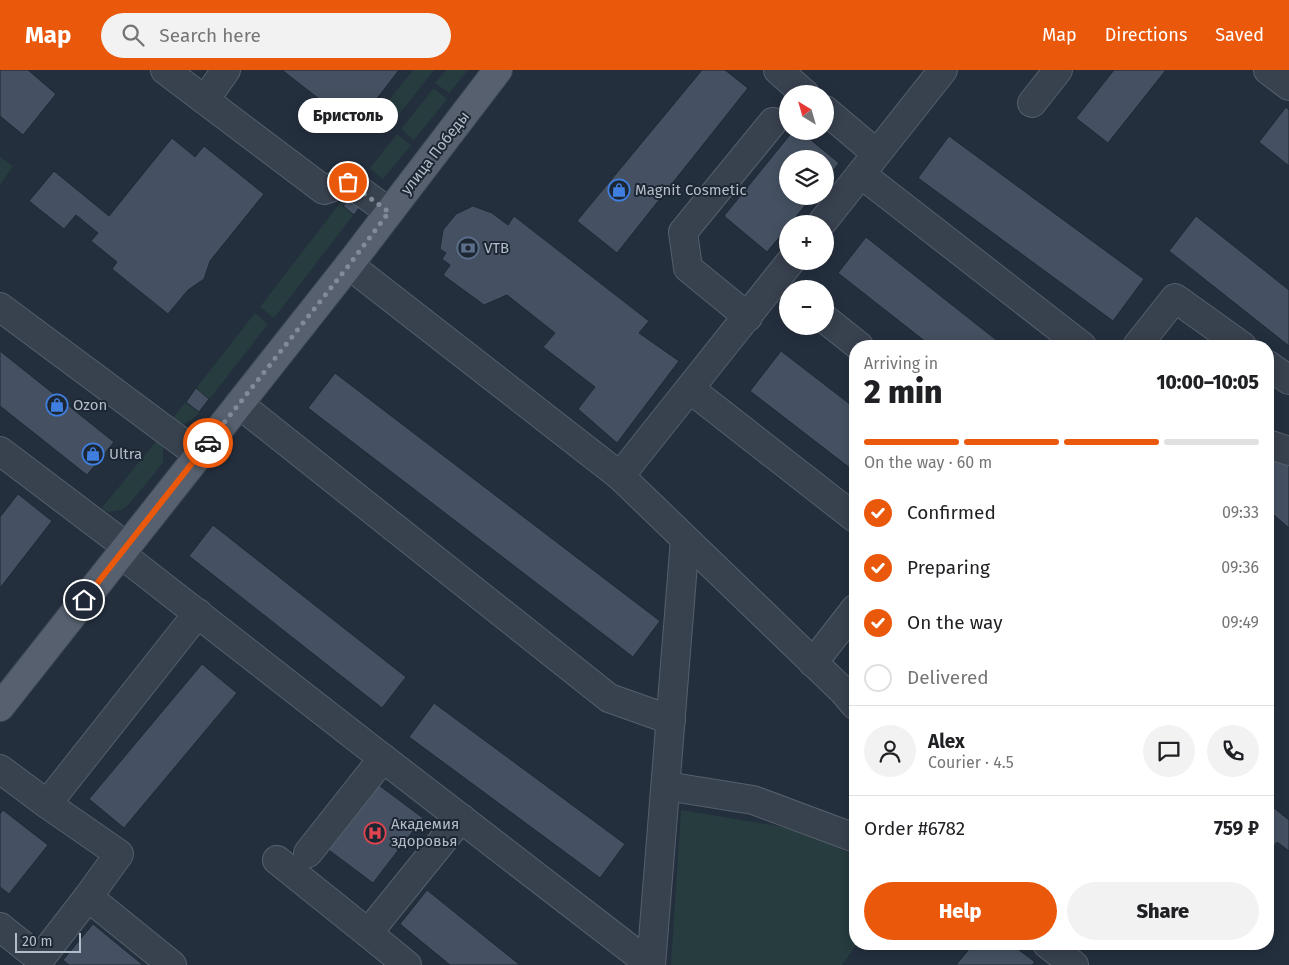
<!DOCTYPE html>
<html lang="en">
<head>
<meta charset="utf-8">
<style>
  body { margin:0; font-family:"Fira Sans",sans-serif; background:#f2f2f2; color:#202124; height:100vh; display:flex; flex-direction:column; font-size:19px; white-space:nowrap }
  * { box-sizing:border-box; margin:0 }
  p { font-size:16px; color:#757577 }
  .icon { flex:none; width:28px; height:28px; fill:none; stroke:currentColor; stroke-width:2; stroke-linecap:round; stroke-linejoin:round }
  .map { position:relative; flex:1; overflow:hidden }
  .details { position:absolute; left:849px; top:270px; width:425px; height:610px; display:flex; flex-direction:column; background:#fff; border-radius:20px; box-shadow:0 2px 12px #0003 }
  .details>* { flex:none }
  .needle { width:32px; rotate:323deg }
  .fabs { position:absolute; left:779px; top:15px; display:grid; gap:10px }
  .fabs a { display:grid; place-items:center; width:55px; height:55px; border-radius:50%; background:#fff; box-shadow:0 2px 12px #0003; font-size:25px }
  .scale { position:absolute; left:15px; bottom:12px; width:66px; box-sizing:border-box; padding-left:5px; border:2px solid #b4bcc9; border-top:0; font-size:14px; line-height:18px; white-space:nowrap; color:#b4bcc9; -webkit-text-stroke:4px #1d2633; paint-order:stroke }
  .pin { position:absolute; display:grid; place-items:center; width:42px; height:42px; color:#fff; margin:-21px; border:2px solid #fff; border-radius:50%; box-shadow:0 1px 5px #0007 }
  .courier { position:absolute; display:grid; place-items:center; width:50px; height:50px; margin:-25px; border:4px solid #ea580c; border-radius:50%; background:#fff; color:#222; box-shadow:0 1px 6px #0007 }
  .bubble { position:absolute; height:35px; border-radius:18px; background:#fff; box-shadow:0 2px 12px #0003; font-size:16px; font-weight:800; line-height:35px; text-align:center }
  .headline em { font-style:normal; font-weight:800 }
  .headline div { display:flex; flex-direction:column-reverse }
  .headline { display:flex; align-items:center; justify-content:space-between; height:85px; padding:0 15px }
  h1 { font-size:32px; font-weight:800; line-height:38px }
  .bar { display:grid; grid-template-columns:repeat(4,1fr); gap:8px 5px; align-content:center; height:60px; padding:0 15px }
  .bar i { height:6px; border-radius:4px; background:#e0e0e0 }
  .bar .selected { background:#ea580c }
  .bar p { grid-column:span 4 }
  .line { display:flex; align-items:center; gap:12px; padding:0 15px; border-top:1px solid #e0e0e0 }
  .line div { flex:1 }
  .round { display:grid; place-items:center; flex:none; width:52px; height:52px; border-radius:26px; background:#f2f2f2 }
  ol { padding:0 15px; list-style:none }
  li { display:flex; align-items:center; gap:15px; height:55px }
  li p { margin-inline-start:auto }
  li .icon { padding:5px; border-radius:50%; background:#ea580c; color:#fff; stroke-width:4 }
  li:last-child { color:#757577 }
  li i { width:28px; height:28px; border:2px solid #e0e0e0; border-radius:50% }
  .button { display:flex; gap:10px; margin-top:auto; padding:10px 15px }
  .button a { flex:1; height:58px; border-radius:30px; background:#ea580c; color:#fff; font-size:20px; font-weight:800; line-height:58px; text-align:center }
  .button a+a { background:#f2f2f2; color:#202124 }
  header { display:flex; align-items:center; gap:30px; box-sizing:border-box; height:70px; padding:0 25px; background:#ea580c; color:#fff }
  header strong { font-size:24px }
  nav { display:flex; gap:28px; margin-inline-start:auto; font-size:18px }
  .search { width:350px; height:45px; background:#f2f2f2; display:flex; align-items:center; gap:12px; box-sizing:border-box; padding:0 18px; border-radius:28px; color:#757577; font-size:19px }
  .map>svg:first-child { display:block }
  .green { fill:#263c3f }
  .building { fill:#455162; stroke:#1f2835 }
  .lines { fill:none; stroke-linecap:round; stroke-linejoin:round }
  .minor-casing { stroke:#565f6c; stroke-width:30 }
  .major-casing { stroke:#414a57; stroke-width:30 }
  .minor { stroke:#38414e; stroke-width:28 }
  .major { stroke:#56606e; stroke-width:28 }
  .done { stroke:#828b98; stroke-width:5; stroke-dasharray:0 9 }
  .route { stroke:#ea580c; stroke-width:6 }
  .labels { text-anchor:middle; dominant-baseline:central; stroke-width:4; stroke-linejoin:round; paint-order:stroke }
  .street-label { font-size:15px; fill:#b4bcc9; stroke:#1d2633 }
  .poi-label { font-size:15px; fill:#b4bcc9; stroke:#1d2633; text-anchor:start }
</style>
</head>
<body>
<header>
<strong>Map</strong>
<div class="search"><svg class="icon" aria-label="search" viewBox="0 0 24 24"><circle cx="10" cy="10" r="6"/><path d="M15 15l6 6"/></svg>Search here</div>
<nav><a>Map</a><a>Directions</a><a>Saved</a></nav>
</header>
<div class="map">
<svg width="1289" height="895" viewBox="0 0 1289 895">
  <rect width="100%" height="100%" fill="#242f3e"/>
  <g class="green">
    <polygon points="413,0 434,0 390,56 377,45"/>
    <polygon points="446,0 468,0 449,23 435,13"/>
    <polygon points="434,18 447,29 414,70 401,59"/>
    <polygon points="397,64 411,75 383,109 370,98"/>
    <polygon points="0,87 13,96 0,115"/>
    <polygon points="347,124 361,135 274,248 260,237"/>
    <path d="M255 243 268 254 197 345C187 354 182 356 169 353Z"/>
    <polygon points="158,369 163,375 163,393 129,434 121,440 108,442 101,439"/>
    <polygon points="681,740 795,759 855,785 855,874 857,874 842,895 671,895"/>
  </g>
  <g class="building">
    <polygon points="0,0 28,0 56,24 23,65 0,46"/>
    <polygon points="282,0 399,0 355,57"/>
    <polygon points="702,0 725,0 748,18 617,183 577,151"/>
    <polygon points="1114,0 1166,0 1108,73 1076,48"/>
    <polygon points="1286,37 1289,40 1289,96 1259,72"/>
    <polygon points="793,61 800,61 839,93 825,111 825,89 788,89 788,126 813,126 790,154 788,154 788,157 767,182 724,146"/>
    <polygon points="949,66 1144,209 1113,251 918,108"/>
    <polygon points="172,68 195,87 204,76 264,124 210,191 204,209 188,220 168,244 112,199 117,192 91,171 98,163 76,145 64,159 29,131 54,101 109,146"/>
    <polygon points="350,127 361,135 354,145 343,136"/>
    <polygon points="473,136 492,143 508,155 514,146 649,251 639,263 679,291 617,373 578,339 595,317 543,277 555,263 507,225 484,235 443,205 450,195 442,189 446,183 440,179 443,160 456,144"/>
    <polygon points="1196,146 1289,220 1289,276 1169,181"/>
    <polygon points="866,167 1004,276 931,276 838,203"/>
    <polygon points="0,281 114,372 87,405 0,336"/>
    <polygon points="781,281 855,338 855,402 750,321"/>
    <polygon points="335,303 660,551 633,587 308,338"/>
    <polygon points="196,318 209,329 199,342 186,332"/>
    <polygon points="1271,382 1289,396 1289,458 1268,440 1268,386"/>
    <polygon points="18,424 52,451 0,518 0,447"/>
    <polygon points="213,455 406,607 382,638 189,486"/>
    <polygon points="202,594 237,623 124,758 89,729"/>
    <polygon points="434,633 625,774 600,808 409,667"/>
    <polygon points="376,713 423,748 373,813 326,778"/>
    <polygon points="1268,733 1289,750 1289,781 1277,772 1268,784"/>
    <polygon points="3,740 48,775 9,824 0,817 0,744"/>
    <polygon points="427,820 520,895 450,895 400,854"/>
    <polygon points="93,854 143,895 69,895 63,890"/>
    <polygon points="973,874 1011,874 1035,892 1032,895 956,895"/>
  </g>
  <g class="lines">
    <g class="minor-casing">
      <g id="minor">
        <polyline points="165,0 324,120 348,112 389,142"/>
        <polyline points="778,0 805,24"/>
        <polyline points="1268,0 1289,16"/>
        <polyline points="205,30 226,0"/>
        <polyline points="1032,33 1058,0"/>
        <polyline points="825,40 876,83"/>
        <polyline points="861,104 1082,276"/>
        <polyline points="821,154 943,0"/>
        <polyline points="349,195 620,406 843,621 855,635"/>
        <polyline points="0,237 199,385"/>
        <polyline points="748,247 688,198 683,162 773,52"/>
        <polyline points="825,249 859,276"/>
        <polyline points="1137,276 1175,228 1242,276"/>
        <polyline points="1268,295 1289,310"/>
        <polyline points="690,319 855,448"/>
        <polyline points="239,334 609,628 671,650"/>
        <polyline points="1268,374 1289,381"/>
        <polyline points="0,381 127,477"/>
        <polyline points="620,406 791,191"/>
        <polyline points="121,484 371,679 651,895"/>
        <polyline points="813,593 855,539"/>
        <polyline points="0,699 47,734 198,543"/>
        <polyline points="666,716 753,730 855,768"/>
        <polyline points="47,734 119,784 88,827"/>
        <polyline points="308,783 383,688"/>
        <polyline points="277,790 368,863"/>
        <polyline points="0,857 40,889 88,827 172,895"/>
        <polyline points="1047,874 1074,895"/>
        <polyline points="407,895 368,863 461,748"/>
        <polyline points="651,895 685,469"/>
      </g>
    </g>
    <g class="major-casing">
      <polyline id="major" points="0,637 349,195 498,0"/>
    </g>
    <use href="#minor" class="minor"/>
    <use href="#major" class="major"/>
  </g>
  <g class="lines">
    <polyline class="done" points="208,373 349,195 389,142 348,112"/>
    <polyline class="route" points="84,530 208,373"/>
  </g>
  <defs>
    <g id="shop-ring" transform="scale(1.125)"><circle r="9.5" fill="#1d2633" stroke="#3f7fe0" stroke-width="1.5"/><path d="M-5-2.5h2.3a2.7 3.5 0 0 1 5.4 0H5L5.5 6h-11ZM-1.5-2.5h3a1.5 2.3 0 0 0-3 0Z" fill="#3f7fe0"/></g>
    <g id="bank-ring" transform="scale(1.125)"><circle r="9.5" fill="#1d2633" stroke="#5c6f8a" stroke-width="1.5"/><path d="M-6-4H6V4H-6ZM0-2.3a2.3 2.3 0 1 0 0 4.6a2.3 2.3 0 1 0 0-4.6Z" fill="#5c6f8a"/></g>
    <g id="hospital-ring" transform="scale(1.125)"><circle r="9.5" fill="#1d2633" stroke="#e0444e" stroke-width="1.5"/><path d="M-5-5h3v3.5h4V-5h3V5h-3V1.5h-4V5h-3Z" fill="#e0444e"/></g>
  </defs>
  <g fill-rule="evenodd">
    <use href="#shop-ring" x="619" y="120"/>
    <use href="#bank-ring" x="468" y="178"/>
    <use href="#shop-ring" x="57" y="335"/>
    <use href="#shop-ring" x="93" y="384"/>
    <use href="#hospital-ring" x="375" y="763"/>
  </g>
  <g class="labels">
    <g class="street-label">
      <text transform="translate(435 83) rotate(-52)">улица Победы</text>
    </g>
    <g class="poi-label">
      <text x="635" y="120">Magnit Cosmetic</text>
      <text x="484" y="178">VTB</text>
      <text x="73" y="335">Ozon</text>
      <text x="109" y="384">Ultra</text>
      <text x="391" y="754">Академия<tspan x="391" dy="17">здоровья</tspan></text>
    </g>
  </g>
</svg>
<div class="fabs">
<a><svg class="needle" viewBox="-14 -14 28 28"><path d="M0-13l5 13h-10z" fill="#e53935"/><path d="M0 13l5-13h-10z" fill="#757577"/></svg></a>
<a><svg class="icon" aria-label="layers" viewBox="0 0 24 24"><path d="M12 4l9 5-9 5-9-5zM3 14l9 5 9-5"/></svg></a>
<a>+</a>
<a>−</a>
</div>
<div class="scale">20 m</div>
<div class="pin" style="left:348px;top:112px;background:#ea580c"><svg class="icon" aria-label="bag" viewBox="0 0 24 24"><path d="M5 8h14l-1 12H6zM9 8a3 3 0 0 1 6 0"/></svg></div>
<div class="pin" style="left:84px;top:530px;background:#1f2937"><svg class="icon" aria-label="home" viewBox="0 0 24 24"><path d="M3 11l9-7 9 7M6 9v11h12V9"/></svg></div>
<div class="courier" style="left:208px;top:373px"><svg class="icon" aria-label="car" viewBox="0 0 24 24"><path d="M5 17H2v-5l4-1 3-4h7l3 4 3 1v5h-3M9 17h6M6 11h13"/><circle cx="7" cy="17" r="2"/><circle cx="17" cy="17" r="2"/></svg></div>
<div class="bubble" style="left:298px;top:28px;width:100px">Бристоль</div>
<section class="details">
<div class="headline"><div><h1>2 min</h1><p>Arriving in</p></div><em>10:00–10:05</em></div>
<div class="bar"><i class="selected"></i><i class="selected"></i><i class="selected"></i><i></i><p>On the way · 60 m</p></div>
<ol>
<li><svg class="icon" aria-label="check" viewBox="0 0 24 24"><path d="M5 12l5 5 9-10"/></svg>Confirmed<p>09:33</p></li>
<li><svg class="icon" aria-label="check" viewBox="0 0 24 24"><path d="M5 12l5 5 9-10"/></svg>Preparing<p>09:36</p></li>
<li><svg class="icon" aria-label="check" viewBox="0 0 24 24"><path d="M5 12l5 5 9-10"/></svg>On the way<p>09:49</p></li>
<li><i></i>Delivered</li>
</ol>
<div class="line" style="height:90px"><a class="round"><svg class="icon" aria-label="person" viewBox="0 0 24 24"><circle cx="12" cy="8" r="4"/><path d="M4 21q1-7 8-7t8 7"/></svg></a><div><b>Alex</b><p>Courier · 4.5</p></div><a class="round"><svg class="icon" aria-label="chat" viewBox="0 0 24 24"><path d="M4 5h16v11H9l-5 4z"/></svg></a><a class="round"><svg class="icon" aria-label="phone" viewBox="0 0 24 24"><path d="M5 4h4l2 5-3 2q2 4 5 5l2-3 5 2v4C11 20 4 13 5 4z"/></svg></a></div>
<div class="line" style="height:65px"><div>Order #6782</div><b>759 ₽</b></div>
<div class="button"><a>Help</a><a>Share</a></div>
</section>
</div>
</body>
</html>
